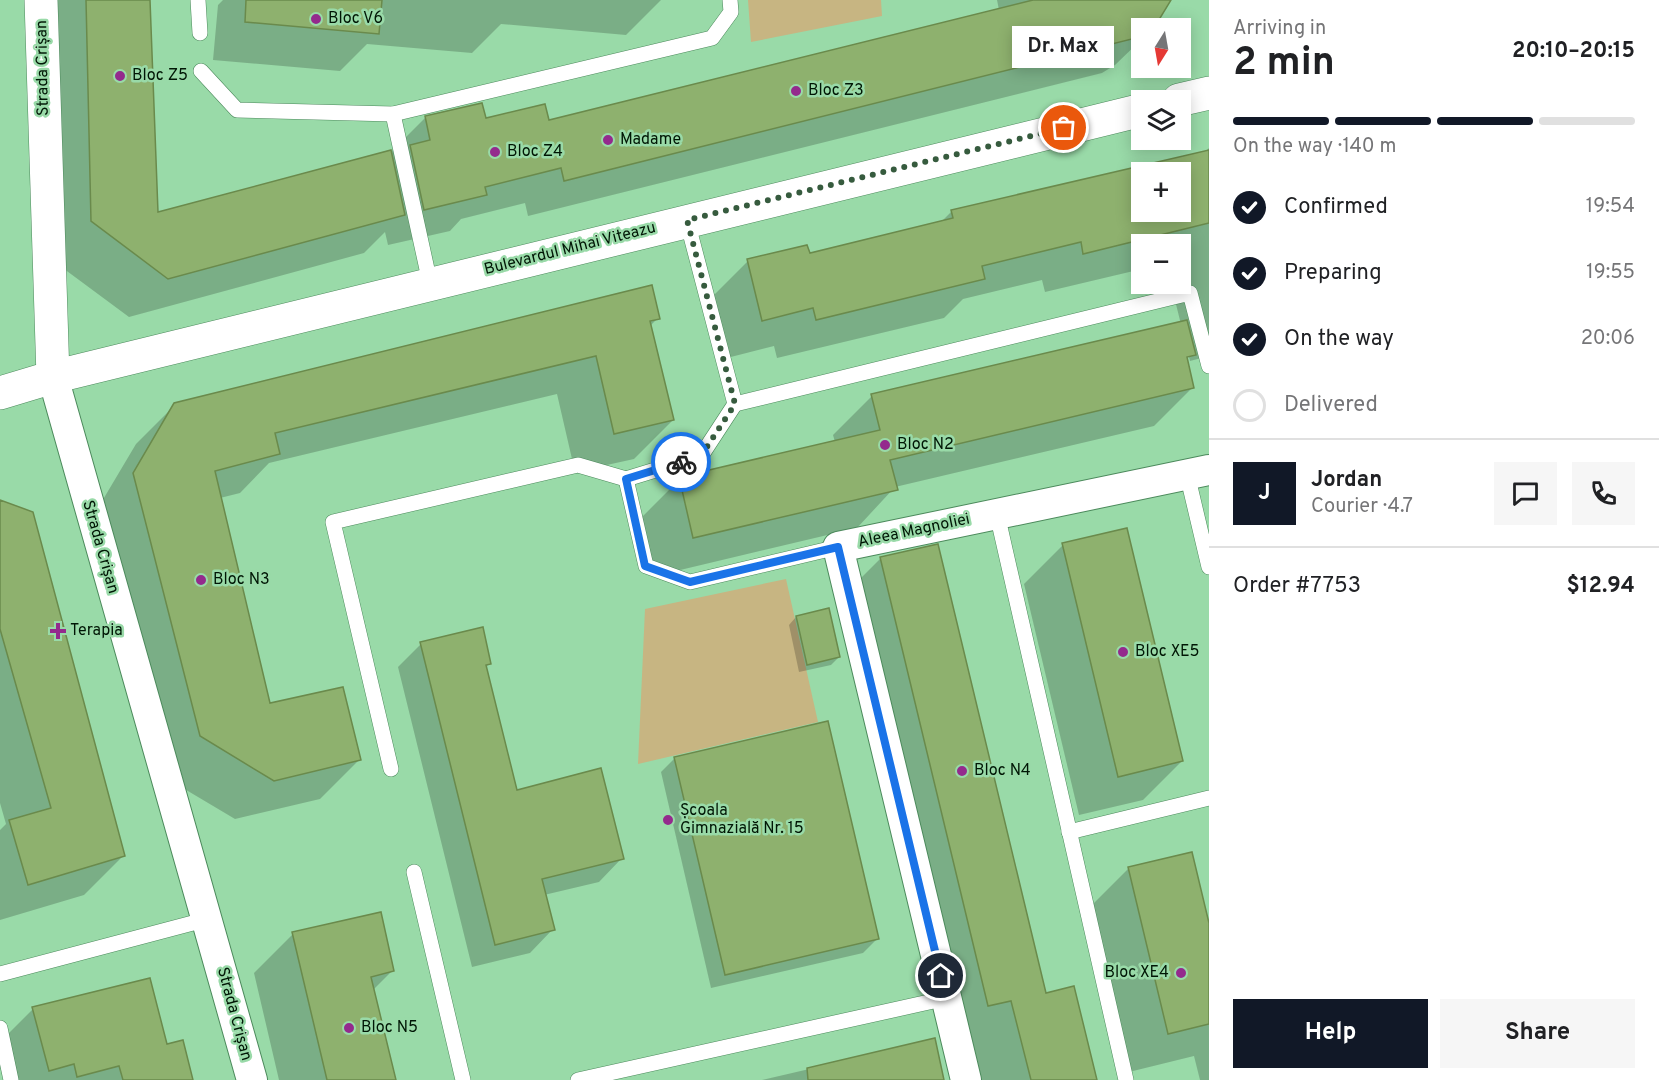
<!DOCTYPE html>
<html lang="en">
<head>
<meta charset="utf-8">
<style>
  body { margin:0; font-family:Overpass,sans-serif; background:#f6f6f6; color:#202124; height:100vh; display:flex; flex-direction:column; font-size:22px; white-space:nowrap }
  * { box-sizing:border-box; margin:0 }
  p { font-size:20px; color:#757577 }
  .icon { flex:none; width:33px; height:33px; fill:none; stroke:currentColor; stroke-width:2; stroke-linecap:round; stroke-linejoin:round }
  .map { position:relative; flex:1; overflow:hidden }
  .panel { display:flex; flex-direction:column; background:#fff; width:450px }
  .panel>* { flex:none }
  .needle { width:39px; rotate:191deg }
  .fabs { position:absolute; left:1131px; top:18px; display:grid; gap:12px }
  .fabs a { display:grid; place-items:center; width:60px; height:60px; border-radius:0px; background:#fff; box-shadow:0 3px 15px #0003; font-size:30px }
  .pin { position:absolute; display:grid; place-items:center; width:51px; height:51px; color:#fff; margin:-26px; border:3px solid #fff; border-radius:50%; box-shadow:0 2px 6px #0007 }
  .courier { position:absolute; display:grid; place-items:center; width:60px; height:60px; margin:-30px; border:4px solid #1a73e8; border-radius:50%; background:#fff; color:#222; box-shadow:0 2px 8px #0007 }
  .bubble { position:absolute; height:42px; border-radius:0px; background:#fff; box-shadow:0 3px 15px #0003; font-size:20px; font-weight:700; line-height:42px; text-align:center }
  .headline em { font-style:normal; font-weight:700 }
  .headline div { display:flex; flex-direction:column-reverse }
  .headline { display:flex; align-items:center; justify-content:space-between; height:102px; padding:0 24px }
  h1 { font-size:39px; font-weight:700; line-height:45px }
  .bar { display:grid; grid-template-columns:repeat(4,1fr); gap:9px 6px; align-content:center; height:72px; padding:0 24px }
  .bar i { height:8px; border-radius:4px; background:#e0e0e0 }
  .bar .current { background:#111827 }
  .bar p { grid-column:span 4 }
  .line { display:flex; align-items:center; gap:15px; padding:0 24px; border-top:2px solid #e0e0e0 }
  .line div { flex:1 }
  .round { display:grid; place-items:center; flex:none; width:63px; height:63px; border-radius:0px; background:#f6f6f6 }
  ol { padding:0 24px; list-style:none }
  li { display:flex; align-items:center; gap:18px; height:66px }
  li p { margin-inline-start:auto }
  li .icon { padding:6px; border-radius:50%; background:#111827; color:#fff; stroke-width:4 }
  li:last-child { color:#757577 }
  li i { width:33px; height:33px; border:3px solid #e0e0e0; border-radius:50% }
  .primary-button { display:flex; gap:12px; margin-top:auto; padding:12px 24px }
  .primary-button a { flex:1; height:69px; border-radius:0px; background:#111827; color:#fff; font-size:24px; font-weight:700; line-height:69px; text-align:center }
  .primary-button a+a { background:#f6f6f6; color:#202124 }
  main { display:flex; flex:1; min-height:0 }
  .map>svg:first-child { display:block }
  .green { fill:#c7b582 }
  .shadow { fill:#0003; fill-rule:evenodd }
  .building { fill:#8eb16e; stroke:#6a8a4c; stroke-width:1.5; fill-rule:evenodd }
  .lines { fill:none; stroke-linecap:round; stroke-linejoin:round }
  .service-casing { stroke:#4c8a5c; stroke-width:16 }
  .minor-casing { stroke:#4c8a5c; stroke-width:32 }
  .tertiary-casing { stroke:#4c8a5c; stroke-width:34 }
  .secondary-casing { stroke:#4c8a5c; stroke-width:34 }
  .service { stroke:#fff; stroke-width:15 }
  .minor { stroke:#fff; stroke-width:30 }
  .tertiary { stroke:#fff; stroke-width:33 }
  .secondary { stroke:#fff; stroke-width:33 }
  .done { stroke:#365b3e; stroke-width:6; stroke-dasharray:0 10.8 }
  .route { stroke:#1a73e8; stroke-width:8 }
  .poi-dot { fill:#942a8d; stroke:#99daa8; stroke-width:2 }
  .labels { text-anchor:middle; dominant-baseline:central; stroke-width:5; stroke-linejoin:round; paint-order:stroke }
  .poi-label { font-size:16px; fill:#001605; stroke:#99daa8; text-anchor:start }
  .street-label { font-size:16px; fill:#001605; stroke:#99daa8 }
</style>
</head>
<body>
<main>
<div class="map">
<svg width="1209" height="1080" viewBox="0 0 1209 1080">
  <rect width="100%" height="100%" fill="#99daa8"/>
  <g class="green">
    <polygon points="748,0 881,0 882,16 751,42"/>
    <polygon points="786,579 818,722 638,764 645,609"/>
  </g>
  <g class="shadow">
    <polygon points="46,0 148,0 156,214 389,154 425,118 548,122 999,10 997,0 1166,0 1152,28 1142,28 1142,39 1115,65 1102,73 528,216 525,203 461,219 450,231 388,245 385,232 364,253 129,317 52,260"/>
    <polygon points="223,0 661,0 626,35 501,24 472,53 367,44 340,71 213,60 218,5"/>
    <path d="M1209 148V356L1190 361 1171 284H1180V244H1142V269L1045 292 1042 280 963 299 944 318 777 358 774 346 723 359 709 300 748 261 808 254 941 222 952 211 1205 152ZM1142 172H1180V212H1142Z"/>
    <polygon points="658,318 650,326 673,420 634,459 575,472 557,394 269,463 240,493 220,498 269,705 359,760 320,799 235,819 161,775 95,513 136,444 175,405"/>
    <polygon points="1193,387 1154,426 895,487 857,528 655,576 641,518 680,479 835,442 833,435 872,396"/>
    <polygon points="0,501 123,856 84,895 0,920 0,830 6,824 0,803"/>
    <polygon points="1063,545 1182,761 1143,800 1079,815 1024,584"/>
    <polygon points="881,558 1045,995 1095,1080 982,1080 972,1039 949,1044 842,597"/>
    <polygon points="796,617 839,657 831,665 799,672 789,625"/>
    <polygon points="421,644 490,663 485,668 516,791 622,858 599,882 544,895 553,929 530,953 472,967 398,667"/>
    <polygon points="675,758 877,939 863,953 711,988 661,772"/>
    <polygon points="1191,854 1209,929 1209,1080 1200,1080 1194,1056 1129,1072 1089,908 1128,869"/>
    <polygon points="293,934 393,970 373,990 394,1080 279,1080 254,973"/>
    <polygon points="33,1009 191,1080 4,1080 0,1066 0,1042"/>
    <polygon points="934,1040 943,1080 762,1080"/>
  </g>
  <g class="building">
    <polygon points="86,0 150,0 158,212 391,150 405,215 168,279 91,221"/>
    <polygon points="246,0 382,0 379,34 245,22"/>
    <polygon points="1033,0 1171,0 1154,28 1142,28 1140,37 564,181 561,168 485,187 487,195 424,210 410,145 430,140 425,116 482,103 486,118 545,104 549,120"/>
    <path d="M1209 150V223L1083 254 1081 242 982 266 985 279 816 320 813 308 762 321 747 259 807 245 810 253 953 218 951 210ZM1142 172H1180V212H1142Z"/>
    <polygon points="652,285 660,319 650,321 674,420 614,434 596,356 275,433 280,454 215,471 270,703 343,687 361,760 274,781 200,736 133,473 174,403"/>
    <polygon points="1187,320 1196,355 1187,357 1194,388 890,460 898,490 693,538 679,477 880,430 871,394"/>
    <polygon points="0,500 33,512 125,856 28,885 9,820 51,808 0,629"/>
    <polygon points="1127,528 1183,761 1118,777 1062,543"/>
    <polygon points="938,544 1046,993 1074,986 1097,1080 1031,1080 1011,1001 988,1006 880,557"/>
    <polygon points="829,608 840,657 807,665 796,616"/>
    <polygon points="483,627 491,664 486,665 517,790 601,768 624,859 542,879 555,930 495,945 420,642"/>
    <polygon points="828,721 879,939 725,975 674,757"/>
    <polygon points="1192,852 1209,923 1209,1024 1168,1034 1128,867"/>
    <polygon points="381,912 394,971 371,977 396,1080 327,1080 292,932"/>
    <polygon points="150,978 167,1044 183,1040 193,1080 123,1080 119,1066 77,1077 74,1064 49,1071 32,1007"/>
    <polygon points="935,1038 944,1080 808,1080 807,1068"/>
  </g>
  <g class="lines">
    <g class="service-casing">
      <g id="service">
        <polyline points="198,0 200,33"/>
        <polyline points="201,71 237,110 393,114 712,38 731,12 730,0"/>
        <polyline points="393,114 430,283"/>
        <polyline points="687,221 735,404 701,456 626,479 646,566 690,582 838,547"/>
        <polyline points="735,404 1190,293 1209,366"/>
        <polyline points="1187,474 1209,567"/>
        <polyline points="997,514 1126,1080"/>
        <polyline points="391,769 333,522 578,465 626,479"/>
        <polyline points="1069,832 1209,798"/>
        <polyline points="414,872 463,1080"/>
        <polyline points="0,974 208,919"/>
        <polyline points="0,1028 11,1080"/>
        <polyline points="578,1080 947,998"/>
      </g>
    </g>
    <g class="minor-casing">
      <g id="minor">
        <polyline points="53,377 252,1080"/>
        <polyline points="966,1080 838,547 1209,470"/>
      </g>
    </g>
    <g class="tertiary-casing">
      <polyline id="tertiary" points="41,0 53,377"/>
    </g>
    <g class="secondary-casing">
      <g id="secondary">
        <polyline points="1179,100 1209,93"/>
        <polyline points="0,393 53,377 1142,110"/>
      </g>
    </g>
    <use href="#service" class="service"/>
    <use href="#minor" class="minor"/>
    <use href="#tertiary" class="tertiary"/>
    <use href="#secondary" class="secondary"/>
  </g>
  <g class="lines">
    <polyline class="done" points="681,462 701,456 735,404 687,220 1064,128"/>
    <polyline class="route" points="681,462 626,479 645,566 690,582 838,547 941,976"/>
  </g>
  <g class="poi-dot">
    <circle cx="316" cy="19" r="6"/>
    <circle cx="120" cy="76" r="6"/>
    <circle cx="796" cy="91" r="6"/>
    <circle cx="608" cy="140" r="6"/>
    <circle cx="495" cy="152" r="6"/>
    <circle cx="885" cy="445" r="6"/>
    <circle cx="201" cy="580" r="6"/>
    <path d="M55 622h6v6h6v6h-6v6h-6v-6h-6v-6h6z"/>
    <circle cx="1123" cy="652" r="6"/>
    <circle cx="962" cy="771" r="6"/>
    <circle cx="668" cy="820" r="6"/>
    <circle cx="1181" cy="973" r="6"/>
    <circle cx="349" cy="1028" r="6"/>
  </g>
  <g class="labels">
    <g class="poi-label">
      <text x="328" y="19">Bloc V6</text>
      <text x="132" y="76">Bloc Z5</text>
      <text x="808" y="91">Bloc Z3</text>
      <text x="620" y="140">Madame</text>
      <text x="507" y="152">Bloc Z4</text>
      <text x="897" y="445">Bloc N2</text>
      <text x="213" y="580">Bloc N3</text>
      <text x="70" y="631">Terapia</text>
      <text x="1135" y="652">Bloc XE5</text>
      <text x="974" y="771">Bloc N4</text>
      <text x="680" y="811">Școala<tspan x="680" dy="18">Gimnazială Nr. 15</tspan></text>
      <text x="1169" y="973" text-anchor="end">Bloc XE4</text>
      <text x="361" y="1028">Bloc N5</text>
    </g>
    <g class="street-label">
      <text transform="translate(43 68) rotate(-91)">Strada Crișan</text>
      <text transform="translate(570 249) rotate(-14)">Bulevardul Mihai Viteazu</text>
      <text transform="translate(914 531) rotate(-12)">Aleea Magnoliei</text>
      <text transform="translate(100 547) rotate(74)">Strada Crișan</text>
      <text transform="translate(234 1014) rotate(75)">Strada Crișan</text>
    </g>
  </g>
</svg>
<div class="fabs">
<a><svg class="needle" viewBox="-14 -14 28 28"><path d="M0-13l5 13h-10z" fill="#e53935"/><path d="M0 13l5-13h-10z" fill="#757577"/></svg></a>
<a><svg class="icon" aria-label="layers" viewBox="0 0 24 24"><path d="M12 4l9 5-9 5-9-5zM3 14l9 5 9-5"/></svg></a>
<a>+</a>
<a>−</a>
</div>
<div class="pin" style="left:1064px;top:128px;background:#ea580c"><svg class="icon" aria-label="bag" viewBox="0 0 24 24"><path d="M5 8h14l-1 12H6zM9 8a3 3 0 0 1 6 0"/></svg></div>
<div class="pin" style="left:941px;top:976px;background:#1f2937"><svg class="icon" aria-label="home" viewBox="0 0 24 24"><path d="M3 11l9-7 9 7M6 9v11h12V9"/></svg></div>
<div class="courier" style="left:681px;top:462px"><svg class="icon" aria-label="bike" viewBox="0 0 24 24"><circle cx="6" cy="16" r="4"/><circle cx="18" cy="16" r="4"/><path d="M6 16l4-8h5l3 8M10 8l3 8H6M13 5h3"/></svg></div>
<div class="bubble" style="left:1012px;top:26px;width:102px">Dr. Max</div>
</div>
<section class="panel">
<div class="headline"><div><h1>2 min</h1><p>Arriving in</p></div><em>20:10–20:15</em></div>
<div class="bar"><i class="current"></i><i class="current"></i><i class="current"></i><i></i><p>On the way · 140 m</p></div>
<ol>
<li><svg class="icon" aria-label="check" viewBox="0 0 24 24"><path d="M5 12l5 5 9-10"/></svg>Confirmed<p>19:54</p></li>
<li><svg class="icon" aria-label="check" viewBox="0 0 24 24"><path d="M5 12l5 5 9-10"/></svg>Preparing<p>19:55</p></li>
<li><svg class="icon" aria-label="check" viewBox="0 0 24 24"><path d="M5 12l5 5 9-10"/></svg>On the way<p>20:06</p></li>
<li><i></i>Delivered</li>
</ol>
<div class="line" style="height:108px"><b class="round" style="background:#111827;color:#fff">J</b><div><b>Jordan</b><p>Courier · 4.7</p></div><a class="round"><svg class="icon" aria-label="chat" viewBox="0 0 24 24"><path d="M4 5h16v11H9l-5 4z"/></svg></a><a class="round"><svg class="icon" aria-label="phone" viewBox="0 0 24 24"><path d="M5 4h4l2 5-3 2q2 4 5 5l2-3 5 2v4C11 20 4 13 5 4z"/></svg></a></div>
<div class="line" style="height:78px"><div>Order #7753</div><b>$12.94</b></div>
<div class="primary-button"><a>Help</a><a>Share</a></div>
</section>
</main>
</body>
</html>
